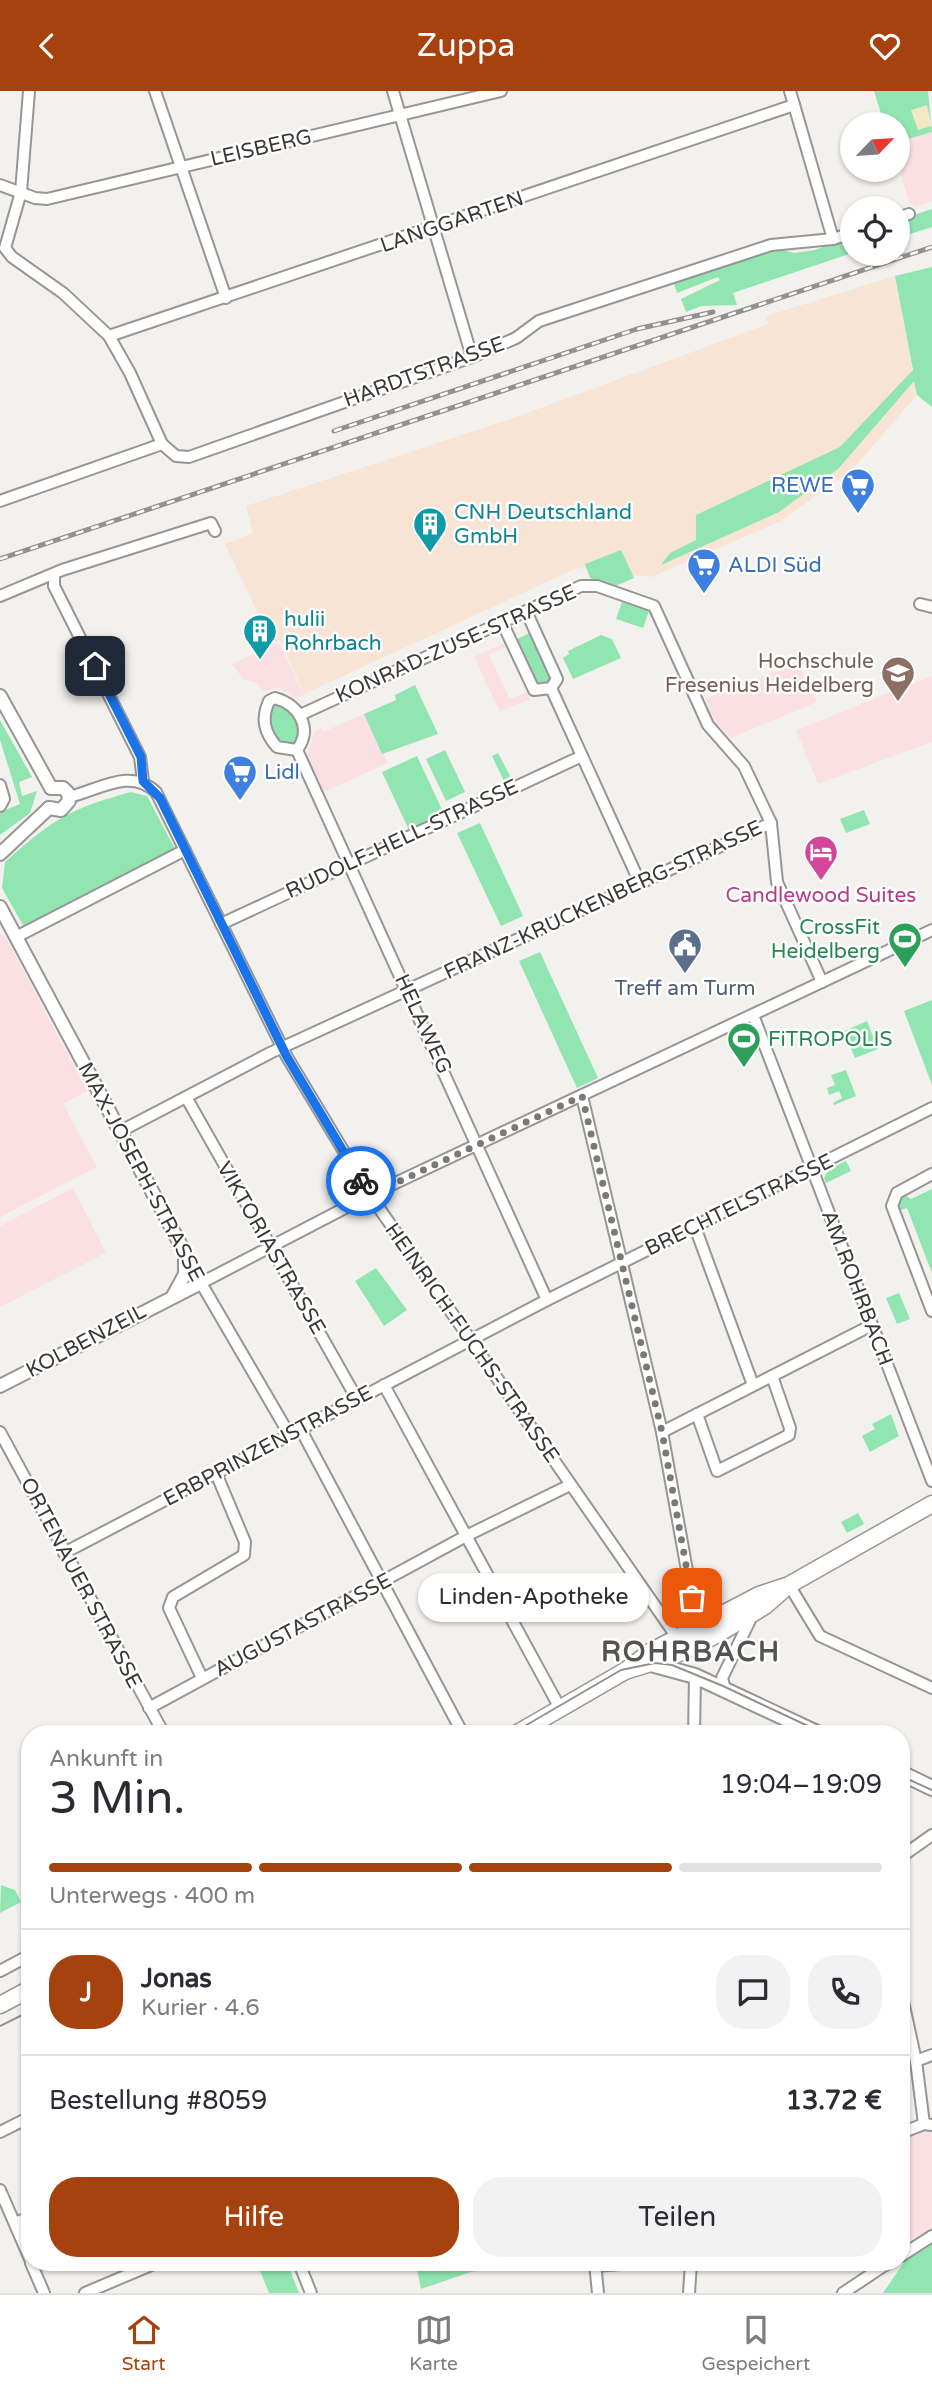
<!DOCTYPE html>
<html lang="de">
<head>
<meta charset="utf-8">
<style>
  body { margin:0; font-family:"Varela Round",sans-serif; background:#f2f2f3; color:#2b2b33; height:100vh; display:flex; flex-direction:column; font-size:26px; white-space:nowrap }
  * { box-sizing:border-box; margin:0 }
  p { font-size:23px; color:#7c7c81 }
  .icon { flex:none; width:38px; height:38px; fill:none; stroke:currentColor; stroke-width:2; stroke-linecap:round; stroke-linejoin:round }
  .map { position:relative; flex:1; overflow:hidden }
  .drawer { position:absolute; left:21px; top:1634px; width:889px; height:546px; display:flex; flex-direction:column; background:#fff; border-radius:28px; box-shadow:0 2px 5px #0004 }
  .drawer>* { flex:none }
  .needle { width:46px; rotate:65deg }
  .fabs { position:absolute; left:840px; top:21px; display:grid; gap:14px }
  .fabs a { display:grid; place-items:center; width:70px; height:70px; border-radius:50%; background:#fff; box-shadow:0 2px 5px #0004; font-size:35px }
  .pin { position:absolute; display:grid; place-items:center; width:60px; height:60px; color:#fff; margin:-30px; border-radius:14px; box-shadow:0 4px 10px #0006 }
  .courier { position:absolute; display:grid; place-items:center; width:70px; height:70px; margin:-35px; border:5px solid #1a73e8; border-radius:50%; background:#fff; color:#222; box-shadow:0 2px 9px #0007 }
  .bubble { position:absolute; height:49px; border-radius:24px; background:#fff; box-shadow:0 2px 5px #0004; font-size:23px; font-weight:600; line-height:49px; text-align:center }
  .summary em { font-style:normal; font-weight:600 }
  .summary div { display:flex; flex-direction:column-reverse }
  .summary { display:flex; align-items:center; justify-content:space-between; height:119px; padding:0 28px }
  h1 { font-size:46px; font-weight:600; line-height:52px }
  .bar { display:grid; grid-template-columns:repeat(4,1fr); gap:10px 7px; align-content:center; height:84px; padding:0 28px }
  .bar i { height:9px; border-radius:5px; background:#e1e1e2 }
  .bar .on { background:#a6420d }
  .bar p { grid-column:span 4 }
  .line { display:flex; align-items:center; gap:18px; padding:0 28px; border-top:2px solid #e1e1e2 }
  .line div { flex:1 }
  .round { display:grid; place-items:center; flex:none; width:74px; height:74px; border-radius:28px; background:#f2f2f3 }
  .button { display:flex; gap:14px; margin-top:auto; padding:14px 28px }
  .button a { flex:1; height:80px; border-radius:28px; background:#a6420d; color:#fff; font-size:28px; font-weight:600; line-height:80px; text-align:center }
  .button a+a { background:#f2f2f3; color:#2b2b33 }
  header { display:flex; justify-content:space-between; align-items:center; height:91px; padding:0 28px; background:#a6420d; color:#fff; font-size:32px; font-weight:600 }
  .menu { display:flex; justify-content:space-around; align-items:center; height:98px; border-top:2px solid #e1e1e2; background:#fff; font-size:19px; color:#7c7c81 }
  .menu a { display:grid; justify-items:center; gap:4px }
  .menu .on { color:#a6420d }
  .map>svg:first-child { display:block }
  .industrial { fill:#f7e4d4 }
  .education { fill:#fbe0e3 }
  .green { fill:#91e5b0 }
  .sand { fill:#f2e8c3 }
  .lines { fill:none; stroke-linecap:round; stroke-linejoin:round }
  .minor-casing { stroke:#989694; stroke-width:14 }
  .tertiary-casing { stroke:#989694; stroke-width:16 }
  .secondary-casing { stroke:#989694; stroke-width:18 }
  .primary-casing { stroke:#989694; stroke-width:19 }
  .minor { stroke:#fff; stroke-width:10 }
  .tertiary { stroke:#fff; stroke-width:12 }
  .secondary { stroke:#fff; stroke-width:14 }
  .primary { stroke:#fff; stroke-width:16 }
  .tram { stroke:#92918f; stroke-width:2 }
  .rail-casing { stroke:#92918f; stroke-width:5 }
  .rail { stroke:#fff; stroke-width:2.5; stroke-dasharray:8; stroke-linecap:butt }
  .done { stroke:#7a7977; stroke-width:7; stroke-dasharray:0 12.6 }
  .route { stroke:#1a73e8; stroke-width:9 }
  .labels { text-anchor:middle; dominant-baseline:central; stroke-width:5; stroke-linejoin:round; paint-order:stroke }
  .street-label { font-size:21px; fill:#393837; stroke:#fff }
  .shop-label { font-size:21px; fill:#366cbe; stroke:#fff; text-anchor:start }
  .culture-label { font-size:21px; fill:#0d838f; stroke:#fff; text-anchor:start }
  .education-label { font-size:21px; fill:#785e54; stroke:#fff; text-anchor:end }
  .hotel-label { font-size:21px; fill:#b23c85; stroke:#fff }
  .leisure-label { font-size:21px; fill:#27864d; stroke:#fff; text-anchor:end }
  .service-label { font-size:21px; fill:#4e5e75; stroke:#fff }
  .district-label { font-size:28px; font-weight:bold; letter-spacing:2px; fill:#555351; stroke:#fff }
</style>
</head>
<body>
<header><svg class="icon" aria-label="back" viewBox="0 0 24 24"><path d="M15 5l-7 7 7 7"/></svg>Zuppa<svg class="icon" aria-label="heart" viewBox="0 0 24 24"><path d="M12 20l-8-8c-3-5 5-10 8-4 3-6 11-1 8 4z"/></svg></header>
<div class="map">
<svg width="932" height="2202" viewBox="0 0 932 2202">
  <rect width="100%" height="100%" fill="#f3f1ee"/>
  <polygon class="industrial" points="895,185 917,304 851,380 779,431 651,486 577,477 304,603 280,549 272,552 225,453 253,442 246,415 516,326 768,233 766,225"/>
  <g class="education">
    <polygon points="932,41 932,110 916,116 909,111 898,75 898,51"/>
    <polygon points="279,551 304,605 296,607 279,597 264,600 256,592 243,588 232,573"/>
    <polygon points="504,552 506,556 489,564 510,608 527,601 530,608 500,621 474,566"/>
    <polygon points="798,572 817,611 731,647 714,629 706,608"/>
    <polygon points="932,585 932,651 818,693 796,639"/>
    <polygon points="364,623 388,672 324,701 307,664 314,641 321,637 323,641"/>
    <polygon points="4,843 87,1000 63,1013 97,1076 0,1126 0,845"/>
    <polygon points="73,1097 106,1162 0,1216 0,1135"/>
    <polygon points="929,2038 932,2044 932,2138 911,2148 901,2127 901,2048"/>
  </g>
  <g class="green">
    <polygon points="874,0 928,0 932,41 898,51 898,33 884,33"/>
    <polygon points="932,118 932,136 898,147 898,129"/>
    <polygon points="852,146 852,162 733,202 737,214 701,215 686,221 681,208 720,189 718,186 677,202 673,190 772,156 794,162 815,159"/>
    <polygon points="932,176 932,316 917,304 914,290 838,378 779,421 661,474 670,462 696,449 696,424 840,356 913,279 895,185"/>
    <polygon points="621,459 634,487 613,496 590,487 585,473"/>
    <polygon points="622,511 649,520 643,537 616,528"/>
    <polygon points="532,541 554,589 539,596 517,548"/>
    <polygon points="601,544 612,548 621,567 573,588 563,567 569,563 568,560"/>
    <polygon points="415,594 438,643 382,663 364,623 396,609 395,604"/>
    <path d="M276 611C293 621 306 634 294 655 275 650 270 639 269 620Z"/>
    <polygon points="0,629 32,686 19,691 22,705 37,700 30,722 0,744 0,721 20,713 0,649"/>
    <polygon points="445,659 465,701 446,710 426,668"/>
    <polygon points="498,662 511,687 504,690 492,665"/>
    <polygon points="417,665 444,723 409,739 382,681"/>
    <path d="M131 701 147 705 175 758 24 836 2 797 5 771C53 728 69 718 131 701Z"/>
    <polygon points="864,719 870,733 846,742 840,728"/>
    <polygon points="480,732 523,825 501,835 457,742"/>
    <polygon points="540,861 598,987 577,997 519,870"/>
    <polygon points="932,909 932,994 904,920"/>
    <polygon points="867,930 878,958 855,967 844,940"/>
    <polygon points="846,979 856,1005 834,1014 833,1012 842,1007 839,1000 829,1004 827,997 835,994 831,984"/>
    <polygon points="846,1070 851,1080 826,1092 824,1087 828,1079"/>
    <polygon points="932,1098 932,1182 907,1117 898,1120 895,1112 903,1103 911,1108"/>
    <polygon points="376,1177 407,1219 384,1235 355,1190"/>
    <polygon points="899,1202 910,1228 897,1233 886,1207"/>
    <polygon points="891,1323 899,1345 870,1361 862,1345 875,1338 872,1333"/>
    <polygon points="858,1422 864,1433 847,1442 841,1431"/>
    <polygon points="1,1794 15,1799 21,1811 0,1822"/>
    <polygon points="932,2152 932,2202 883,2202 905,2170"/>
    <polygon points="257,2172 287,2172 299,2202 269,2202"/>
    <polygon points="436,2172 527,2172 471,2181 421,2198 417,2179"/>
  </g>
  <polygon class="sand" points="927,14 932,35 918,39 911,19"/>
  <g class="lines">
    <g class="minor-casing">
      <g id="minor">
        <polyline points="29,0 21,101 5,157 12,166 63,202 109,245 130,282 162,353"/>
        <polyline points="155,0 226,207"/>
        <polyline points="393,0 472,266"/>
        <polyline points="790,0 833,148"/>
        <polyline points="0,94 35,107 47,108 501,0"/>
        <polyline points="898,127 909,123"/>
        <polyline points="109,245 794,14"/>
        <polyline points="0,410 162,353 176,365 189,366 472,266 516,247 539,230 771,154 833,148 852,142"/>
        <polyline points="54,485 54,495 140,666 143,690"/>
        <polyline points="0,505 62,479 211,432 215,440"/>
        <polyline points="920,513 932,516"/>
        <polyline points="502,531 534,599 551,597 557,588 526,520"/>
        <polyline points="551,597 640,792"/>
        <path d="M275 607C299 614 313 637 297 659L277 656C264 641 261 628 269 610Z"/>
        <polyline points="300,624 581,495 597,495 654,515 708,634 744,675 771,732 777,791 822,891"/>
        <polyline points="297,659 547,1209"/>
        <polyline points="0,694 4,708 0,715"/>
        <path d="M69 706C99 699 130 676 156 701L287 966 370 1104 678 1548"/>
        <polyline points="221,833 582,665"/>
        <polyline points="16,846 185,759"/>
        <polyline points="753,924 932,1390"/>
        <polyline points="582,1005 662,1341 692,1507 700,1520 716,1528"/>
        <polyline points="186,1006 357,1308"/>
        <polyline points="119,1041 270,962 771,732"/>
        <polyline points="932,1083 897,1102 892,1115 932,1220"/>
        <polyline points="695,1136 753,1294"/>
        <polyline points="384,1294 561,1619"/>
        <polyline points="697,1323 717,1380 789,1344 790,1337 772,1285"/>
        <polyline points="300,1337 463,1643"/>
        <polyline points="0,1341 164,1643"/>
        <polyline points="662,1341 872,1234"/>
        <polyline points="289,1343 201,1192 370,1104 932,839"/>
        <polyline points="64,1462 547,1209 932,1017"/>
        <polyline points="789,1494 820,1545 932,1597"/>
        <polyline points="202,1587 169,1517 173,1506 244,1464 245,1451 216,1382"/>
        <polyline points="725,1599 722,1587 752,1525"/>
        <polyline points="149,1617 466,1445 570,1394"/>
        <polyline points="694,1643 695,1585"/>
        <polyline points="901,1766 932,1744"/>
        <polyline points="0,1880 30,1864"/>
        <polyline points="901,1901 916,1970 924,2033"/>
        <polyline points="916,1970 932,1964"/>
        <polyline points="0,2041 30,2026"/>
        <polyline points="901,2042 924,2033 932,2034"/>
        <polyline points="0,2099 30,2168"/>
        <polyline points="15,2132 30,2126"/>
        <polyline points="901,2165 932,2145"/>
        <polyline points="31,2172 44,2202"/>
        <polyline points="299,2172 311,2202"/>
        <polyline points="595,2172 598,2202"/>
        <polyline points="596,2175 632,2172"/>
        <polyline points="85,2202 156,2172"/>
        <polyline points="689,2202 691,2172"/>
        <polyline points="843,2202 888,2172"/>
      </g>
    </g>
    <g class="tertiary-casing">
      <g id="tertiary">
        <polyline points="0,605 51,697"/>
        <polyline points="49,717 61,719 69,710 68,702 63,697 51,697"/>
        <polyline points="0,763 49,717"/>
        <polyline points="0,816 201,1192 0,1295"/>
        <polyline points="173,1205 185,1183 185,1167"/>
      </g>
    </g>
    <g class="secondary-casing">
      <g id="secondary">
        <polyline points="651,1573 695,1585 819,1643"/>
        <polyline points="901,1682 932,1697"/>
      </g>
    </g>
    <g class="primary-casing">
      <g id="primary">
        <polyline points="625,1580 650,1561 759,1504 789,1494 932,1413"/>
        <polyline points="516,1643 625,1580 673,1565 718,1543 765,1515 782,1500"/>
        <polyline points="0,1914 30,1898"/>
      </g>
    </g>
    <use href="#minor" class="minor"/>
    <use href="#tertiary" class="tertiary"/>
    <use href="#secondary" class="secondary"/>
    <use href="#primary" class="primary"/>
    <g class="tram">
      <polyline points="511,1643 621,1579 655,1572 672,1574 723,1595 825,1643"/>
      <polyline points="901,1685 932,1699"/>
      <polyline points="0,1935 30,1920"/>
    </g>
    <g class="rail-casing">
      <g id="rail">
        <polyline points="334,340 637,238 713,221"/>
        <polyline points="0,468 932,156"/>
      </g>
    </g>
    <use href="#rail" class="rail"/>
  </g>
  <g class="lines">
    <polyline class="done" points="361,1090 370,1104 582,1005 662,1341 692,1507"/>
    <polyline class="route" points="95,575 141,666 143,690 160,707 287,966 361,1090"/>
  </g>
  <defs>
    <g id="supermarket-pin" transform="scale(1.75)"><path d="M0 17L-7.5 6A9.5 9.5 0 1 1 7.5 6Z" fill="#3f7fe0" stroke="#fff"/><path d="M-6-5.5h2.5l.6 2H6L4.5 2H-2.5L-4.4-4H-6ZM-1.5 3.2a1.3 1.3 0 1 0 .1 0ZM3 3.2a1.3 1.3 0 1 0 .1 0Z" fill="#fff"/></g>
    <g id="building-pin" transform="scale(1.75)"><path d="M0 17L-7.5 6A9.5 9.5 0 1 1 7.5 6Z" fill="#0f9aa8" stroke="#fff"/><path d="M-4-6H4V6H1V3H-1V6H-4ZM-2.5-4.3h1.7v1.8h-1.7ZM.8-4.3h1.7v1.8H.8ZM-2.5-1h1.7V.8h-1.7ZM.8-1h1.7V.8H.8Z" fill="#fff"/></g>
    <g id="university-pin" transform="scale(1.75)"><path d="M0 17L-7.5 6A9.5 9.5 0 1 1 7.5 6Z" fill="#8d6e63" stroke="#fff"/><path d="M0-5L7-2L0 1L-7-2ZM-4 1L0 2.5L4 1V4Q0 6-4 4Z" fill="#fff"/></g>
    <g id="hotel-pin" transform="scale(1.75)"><path d="M0 17L-7.5 6A9.5 9.5 0 1 1 7.5 6Z" fill="#d1479c" stroke="#fff"/><path d="M-6-4.5h1.5V1H6V5H4.5V3h-9V5H-6ZM-4 0a1.8 1.8 0 1 1 3.6 0ZM.5 0V-2.5h3Q6-2.5 6 0Z" fill="#fff"/></g>
    <g id="stadium-pin" transform="scale(1.75)"><path d="M0 17L-7.5 6A9.5 9.5 0 1 1 7.5 6Z" fill="#2e9e5b" stroke="#fff"/><path d="M0-5a6.5 5 0 1 0 0 10a6.5 5 0 1 0 0-10ZM-3.5-1.8h7v3.6h-7Z" fill="#fff"/></g>
    <g id="civic-pin" transform="scale(1.75)"><path d="M0 17L-7.5 6A9.5 9.5 0 1 1 7.5 6Z" fill="#5c6f8a" stroke="#fff"/><path d="M-.6-6.5H3V-4.5H.6V-3L4-1V1h2V6H-6V1h2V-1L-.6-3ZM-1.2 2.5V6h2.4V2.5Z" fill="#fff"/></g>
  </defs>
  <g fill-rule="evenodd">
    <use href="#supermarket-pin" x="858" y="394"/>
    <use href="#building-pin" x="430" y="433"/>
    <use href="#supermarket-pin" x="704" y="474"/>
    <use href="#building-pin" x="260" y="540"/>
    <use href="#university-pin" x="898" y="582"/>
    <use href="#supermarket-pin" x="240" y="681"/>
    <use href="#hotel-pin" x="821" y="761"/>
    <use href="#stadium-pin" x="905" y="848"/>
    <use href="#civic-pin" x="685" y="854"/>
    <use href="#stadium-pin" x="744" y="948"/>
  </g>
  <g class="labels">
    <g class="street-label">
      <text transform="translate(261 57) rotate(-13)">LEISBERG</text>
      <text transform="translate(452 131) rotate(-19)">LANGGARTEN</text>
      <text transform="translate(424 281) rotate(-20)">HARDTSTRASSE</text>
      <text transform="translate(456 553) rotate(-24)">KONRAD-ZUSE-STRASSE</text>
      <text transform="translate(402 748) rotate(-25)">RUDOLF-HELL-STRASSE</text>
      <text transform="translate(603 809) rotate(-25)">FRANZ-KRUCKENBERG-STRASSE</text>
      <text transform="translate(423 933) rotate(65)">HELAWEG</text>
      <text transform="translate(141 1081) rotate(62)">MAX-JOSEPH-STRASSE</text>
      <text transform="translate(739 1114) rotate(-26)">BRECHTELSTRASSE</text>
      <text transform="translate(271 1157) rotate(60)">VIKTORIASTRASSE</text>
      <text transform="translate(857 1197) rotate(69)">AM ROHRBACH</text>
      <text transform="translate(86 1250) rotate(-28)">KOLBENZEIL</text>
      <text transform="translate(472 1252) rotate(55)">HEINRICH-FUCHS-STRASSE</text>
      <text transform="translate(268 1355) rotate(-28)">ERBPRINZENSTRASSE</text>
      <text transform="translate(81 1492) rotate(62)">ORTENAUER STRASSE</text>
      <text transform="translate(303 1534) rotate(-28)">AUGUSTASTRASSE</text>
    </g>
    <g class="shop-label">
      <text x="834" y="394" text-anchor="end">REWE</text>
      <text x="728" y="474">ALDI Süd</text>
      <text x="264" y="681">Lidl</text>
    </g>
    <g class="culture-label">
      <text x="454" y="421">CNH Deutschland<tspan x="454" dy="24">GmbH</tspan></text>
      <text x="284" y="528">hulii<tspan x="284" dy="24">Rohrbach</tspan></text>
    </g>
    <g class="education-label">
      <text x="874" y="570">Hochschule<tspan x="874" dy="24">Fresenius Heidelberg</tspan></text>
    </g>
    <g class="hotel-label">
      <text x="821" y="804">Candlewood Suites</text>
    </g>
    <g class="leisure-label">
      <text x="880" y="836">CrossFit<tspan x="880" dy="24">Heidelberg</tspan></text>
      <text x="768" y="948" text-anchor="start">FiTROPOLIS</text>
    </g>
    <g class="service-label">
      <text x="685" y="897">Treff am Turm</text>
    </g>
    <g class="district-label">
      <text x="691" y="1561">ROHRBACH</text>
    </g>
  </g>
</svg>
<div class="fabs">
<a><svg class="needle" viewBox="-14 -14 28 28"><path d="M0-13l5 13h-10z" fill="#e53935"/><path d="M0 13l5-13h-10z" fill="#7c7c81"/></svg></a>
<a><svg class="icon" aria-label="locate" viewBox="0 0 24 24"><circle cx="12" cy="12" r="6"/><path d="M12 2v4M12 18v4M2 12h4M18 12h4"/></svg></a>
</div>
<div class="pin" style="left:692px;top:1507px;background:#ea580c"><svg class="icon" aria-label="bag" viewBox="0 0 24 24"><path d="M5 8h14l-1 12H6zM9 8a3 3 0 0 1 6 0"/></svg></div>
<div class="pin" style="left:95px;top:575px;background:#1f2937"><svg class="icon" aria-label="home" viewBox="0 0 24 24"><path d="M3 11l9-7 9 7M6 9v11h12V9"/></svg></div>
<div class="courier" style="left:361px;top:1090px"><svg class="icon" aria-label="bike" viewBox="0 0 24 24"><circle cx="6" cy="16" r="4"/><circle cx="18" cy="16" r="4"/><path d="M6 16l4-8h5l3 8M10 8l3 8H6M13 5h3"/></svg></div>
<div class="bubble" style="left:418px;top:1482px;width:231px">Linden-Apotheke</div>
<section class="drawer">
<div class="summary"><div><h1>3 Min.</h1><p>Ankunft in</p></div><em>19:04–19:09</em></div>
<div class="bar"><i class="on"></i><i class="on"></i><i class="on"></i><i></i><p>Unterwegs · 400 m</p></div>
<div class="line" style="height:126px"><b class="round" style="background:#a6420d;color:#fff">J</b><div><b>Jonas</b><p>Kurier · 4.6</p></div><a class="round"><svg class="icon" aria-label="chat" viewBox="0 0 24 24"><path d="M4 5h16v11H9l-5 4z"/></svg></a><a class="round"><svg class="icon" aria-label="phone" viewBox="0 0 24 24"><path d="M5 4h4l2 5-3 2q2 4 5 5l2-3 5 2v4C11 20 4 13 5 4z"/></svg></a></div>
<div class="line" style="height:91px"><div>Bestellung #8059</div><b>13.72 €</b></div>
<div class="button"><a>Hilfe</a><a>Teilen</a></div>
</section>
</div>
<nav class="menu">
<a class="on"><svg class="icon" aria-label="home" viewBox="0 0 24 24"><path d="M3 11l9-7 9 7M6 9v11h12V9"/></svg>Start</a>
<a><svg class="icon" aria-label="map" viewBox="0 0 24 24"><path d="M3 6l6-2 6 2 6-2v14l-6 2-6-2-6 2zM9 4v14M15 6v14"/></svg>Karte</a>
<a><svg class="icon" aria-label="saved" viewBox="0 0 24 24"><path d="M7 4h10v16l-5-4-5 4z"/></svg>Gespeichert</a>
</nav>
</body>
</html>
